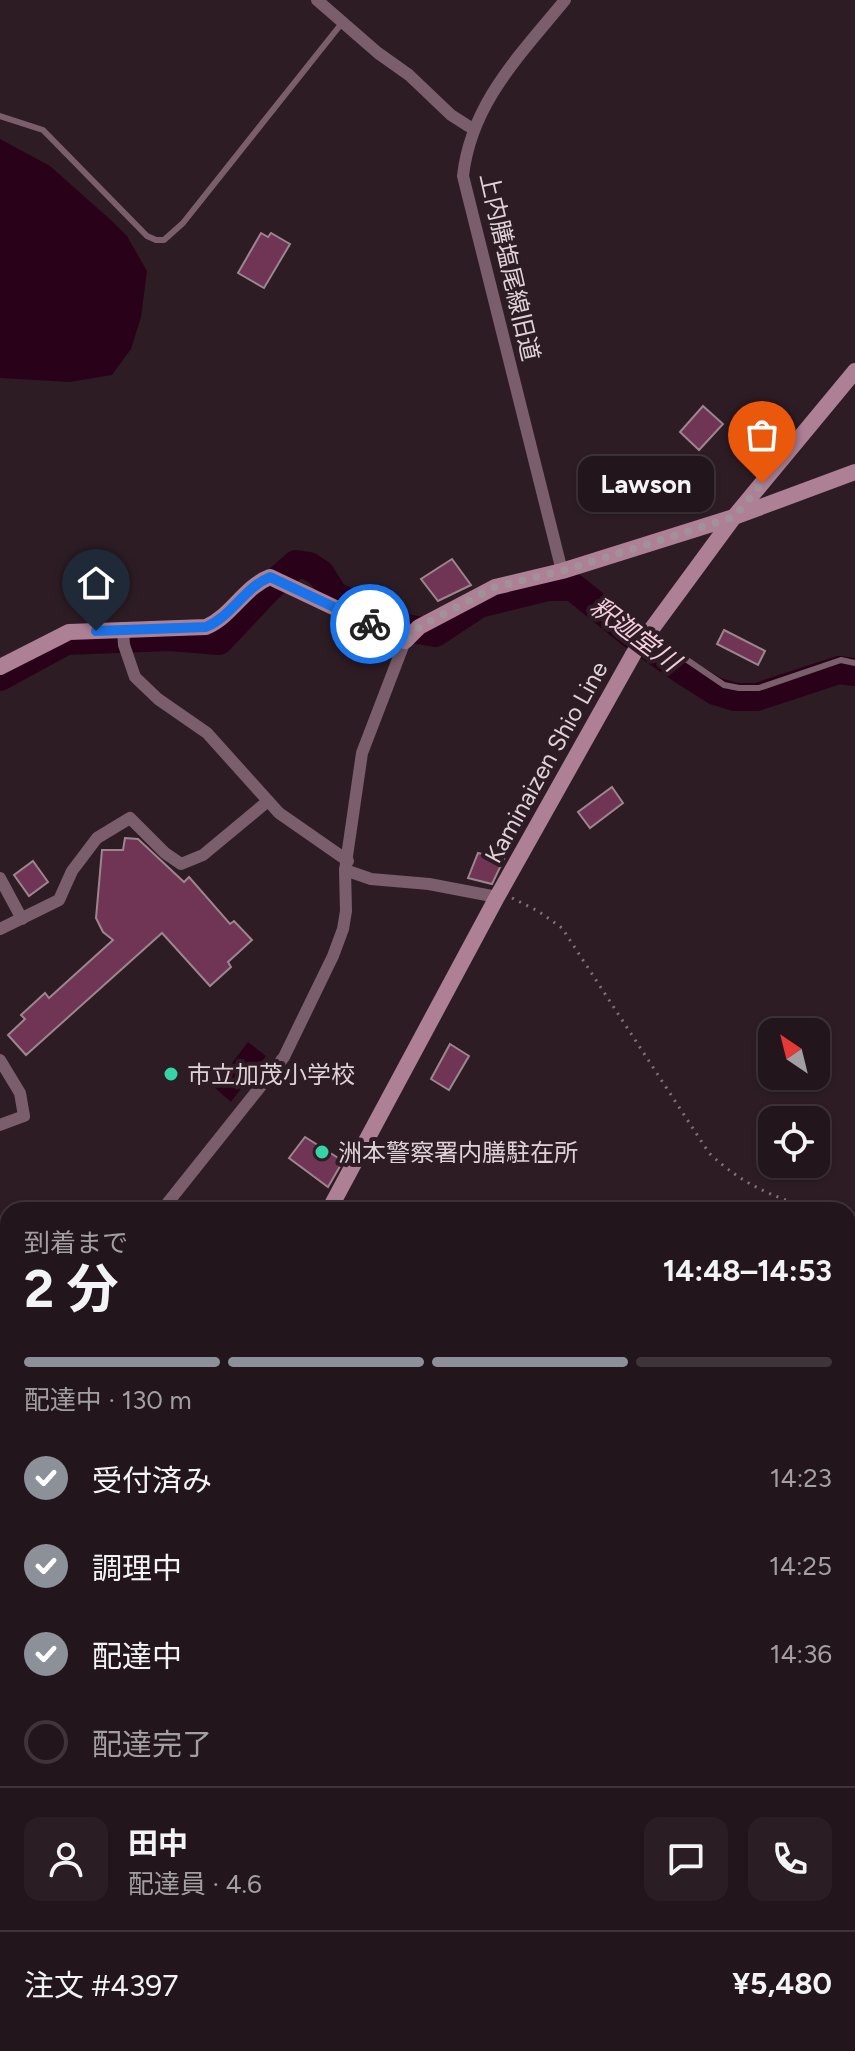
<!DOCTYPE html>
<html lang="ja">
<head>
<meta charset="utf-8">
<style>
  body { margin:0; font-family:Figtree,"Noto Sans JP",sans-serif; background:#2a1e24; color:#f1f3f6; height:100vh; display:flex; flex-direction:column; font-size:30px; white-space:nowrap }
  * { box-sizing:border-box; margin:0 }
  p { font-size:26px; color:#a29fa3 }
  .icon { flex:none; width:44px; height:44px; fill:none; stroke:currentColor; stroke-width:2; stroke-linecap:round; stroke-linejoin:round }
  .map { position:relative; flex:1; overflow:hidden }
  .drawer { position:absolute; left:0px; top:1202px; width:856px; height:850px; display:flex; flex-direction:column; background:#22151b; border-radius:24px 24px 0 0; box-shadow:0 2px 6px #0004,0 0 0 2px #3f343a }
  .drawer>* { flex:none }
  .needle { width:52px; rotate:325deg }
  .tools { position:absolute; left:758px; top:1018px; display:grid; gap:16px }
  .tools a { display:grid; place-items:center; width:72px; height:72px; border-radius:16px; background:#22151b; box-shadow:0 2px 6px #0004,0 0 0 2px #3f343a; font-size:40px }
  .pin { position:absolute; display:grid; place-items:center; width:68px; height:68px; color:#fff; margin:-82px -34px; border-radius:50% 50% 50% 0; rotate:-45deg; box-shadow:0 0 8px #0007 }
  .pin .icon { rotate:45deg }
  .courier { position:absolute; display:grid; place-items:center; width:80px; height:80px; margin:-40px; border:6px solid #1a73e8; border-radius:50%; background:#fff; color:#222; box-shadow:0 2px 10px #0007 }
  .bubble { position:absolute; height:56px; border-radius:16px; background:#22151b; box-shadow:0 2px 6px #0004,0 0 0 2px #3f343a; font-size:26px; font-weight:700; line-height:56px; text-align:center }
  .headline em { font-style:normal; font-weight:700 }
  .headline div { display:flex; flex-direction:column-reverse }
  .headline { display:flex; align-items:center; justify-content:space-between; height:136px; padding:0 24px }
  h1 { font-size:52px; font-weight:700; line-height:60px }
  .bar { display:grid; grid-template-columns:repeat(4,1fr); gap:12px 8px; align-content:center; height:96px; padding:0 24px }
  .bar i { height:10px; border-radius:6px; background:#3f343a }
  .bar .active { background:#8c9099 }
  .bar p { grid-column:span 4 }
  .line { display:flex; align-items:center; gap:20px; padding:0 24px; border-top:2px solid #3f343a }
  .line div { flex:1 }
  .round { display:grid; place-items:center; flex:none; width:84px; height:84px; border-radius:16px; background:#2a1e24 }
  ol { padding:0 24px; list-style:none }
  li { display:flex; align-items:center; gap:24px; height:88px }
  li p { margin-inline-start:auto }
  li .icon { padding:8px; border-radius:50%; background:#8c9099; color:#fff; stroke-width:4 }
  li:last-child { color:#a29fa3 }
  li i { width:44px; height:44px; border:4px solid #3f343a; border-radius:50% }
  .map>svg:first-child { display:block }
  .water { fill:#290219 }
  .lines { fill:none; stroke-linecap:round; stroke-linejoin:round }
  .river { stroke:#290219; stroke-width:28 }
  .building { fill:#703554; stroke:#9c858f; stroke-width:2 }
  .path { stroke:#807278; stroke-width:3; stroke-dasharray:2 6; stroke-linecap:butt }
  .service { stroke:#7b5e6b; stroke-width:6 }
  .minor { stroke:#7b5e6b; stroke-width:12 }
  .secondary { stroke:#ad8096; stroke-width:16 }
  .done { stroke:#a09298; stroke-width:8; stroke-dasharray:0 14.4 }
  .route { stroke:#1a73e8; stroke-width:10 }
  .poi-dot { fill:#35d4a7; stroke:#2d1c24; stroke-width:3 }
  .labels { text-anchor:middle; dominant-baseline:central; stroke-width:8; stroke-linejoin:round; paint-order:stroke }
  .street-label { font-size:24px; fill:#ded2d7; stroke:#2d1c24 }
  .poi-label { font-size:24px; fill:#ded2d7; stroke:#2d1c24; text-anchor:start }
  .water-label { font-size:26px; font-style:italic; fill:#f3cdde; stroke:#2d1c24 }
</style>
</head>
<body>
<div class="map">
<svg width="855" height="2051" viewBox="0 0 855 2051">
  <rect width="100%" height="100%" fill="#2d1c24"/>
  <g class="water">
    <polygon points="0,139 50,166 112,221 127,236 147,271 141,317 131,349 112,375 70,382 0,378"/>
    <polygon points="248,1042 266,1056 231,1102 214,1087"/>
    <polygon points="855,1307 855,1401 848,1407 848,1314"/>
    <polygon points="271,2044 370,2044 369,2051 270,2051"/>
  </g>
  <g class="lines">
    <polyline class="river" points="0,677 66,641 170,637 219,641 269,588 296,564 309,566 321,574 334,595 400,627 435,633 479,604 548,587 573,587 631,634 685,672 715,691 735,697 757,697 839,670 855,672"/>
  </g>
  <g class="building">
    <polygon points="261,233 268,237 271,233 290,244 264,288 238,273"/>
    <polygon points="703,406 723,424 699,450 680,432"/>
    <polygon points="452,559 471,585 438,601 421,579"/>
    <polygon points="724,630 765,651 758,665 717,644"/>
    <polygon points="612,787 623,803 590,828 578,812"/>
    <polygon points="125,838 138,839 184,882 189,877 230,924 234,921 252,940 228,962 231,967 210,986 162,933 26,1055 8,1035 25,1019 21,1015 45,993 49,998 113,940 103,932 96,918 102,850 123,850"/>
    <polygon points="478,853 504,859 492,884 468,878"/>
    <polygon points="33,861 48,882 29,896 14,875"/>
    <polygon points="450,1044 469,1056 449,1090 431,1079"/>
    <polygon points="305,1137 343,1161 328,1187 289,1158"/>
  </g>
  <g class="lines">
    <g class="path">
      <path d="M512 898 538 911 562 928 709 1153C743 1185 770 1195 814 1210"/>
      <polyline points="848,1223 855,1225"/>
      <polyline points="848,1679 855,1664"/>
      <polyline points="752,2044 753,2051"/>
    </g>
    <g class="service">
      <polyline points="0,116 43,130 147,236 156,240 164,240 183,223 342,23"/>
      <polyline points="649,634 724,685 739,688 759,688 841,660 855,663"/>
    </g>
    <g class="minor">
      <polyline points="317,0 378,53 409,75 451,115 473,129"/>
      <path d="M562 571 463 176C471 103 521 54 565 0"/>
      <polyline points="123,630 124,645 135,677 158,699 207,733 279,813 348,861"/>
      <polyline points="345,870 371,879 429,884 497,897"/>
      <polyline points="0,878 22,919"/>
      <polyline points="0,929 59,900 72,871 97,838 130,818 165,853 181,864 203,855 268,801"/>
      <polyline points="0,1060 20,1093 24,1116 0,1125"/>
      <polyline points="162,1210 284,1057 333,956 343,929 346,911 345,870 362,753 405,641"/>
      <polyline points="0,1239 8,1237"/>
      <polyline points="848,1263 855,1251"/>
      <polyline points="848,1422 855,1416"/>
      <polyline points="0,1426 8,1416"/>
      <polyline points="249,2051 251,2044"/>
      <polyline points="375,2051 377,2044"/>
    </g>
    <g class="secondary">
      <path d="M0 667 69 632 206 627C232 616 244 587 270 577L405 641 419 627 495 587 562 571 734 517 855 472"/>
      <polyline points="329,1210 497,897 634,653 734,517 855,371"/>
      <polyline points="0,1821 8,1806"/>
      <polyline points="848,2019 855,2011"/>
      <polyline points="822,2051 828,2044"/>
    </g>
  </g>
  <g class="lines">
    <polyline class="done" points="370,624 405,641 419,627 495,587 562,571 734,517 762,483"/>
    <path class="route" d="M96 631 206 627C232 616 244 588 270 577L370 624"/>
  </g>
  <g class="poi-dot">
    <circle cx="171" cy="1074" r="8"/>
    <circle cx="322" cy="1152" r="8"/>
  </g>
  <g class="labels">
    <g class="street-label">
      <text transform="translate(510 267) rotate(77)">上内膳塩尾線旧道</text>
      <text transform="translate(546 762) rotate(-61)">Kaminaizen Shio Line</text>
    </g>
    <g class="poi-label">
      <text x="187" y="1074">市立加茂小学校</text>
      <text x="338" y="1152">洲本警察署内膳駐在所</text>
    </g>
    <g class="water-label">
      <text transform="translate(635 634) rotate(37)">釈迦堂川</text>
    </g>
  </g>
</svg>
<div class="tools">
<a><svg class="needle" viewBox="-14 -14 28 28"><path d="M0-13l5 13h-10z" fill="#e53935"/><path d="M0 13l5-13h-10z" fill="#a29fa3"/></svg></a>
<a><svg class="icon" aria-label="locate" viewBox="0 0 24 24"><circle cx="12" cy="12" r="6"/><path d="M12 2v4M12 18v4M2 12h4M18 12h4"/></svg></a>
</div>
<div class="pin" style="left:762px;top:483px;background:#ea580c"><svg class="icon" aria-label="bag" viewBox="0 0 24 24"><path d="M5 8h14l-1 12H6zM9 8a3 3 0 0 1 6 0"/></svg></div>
<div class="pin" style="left:96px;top:631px;background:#1f2937"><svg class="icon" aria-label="home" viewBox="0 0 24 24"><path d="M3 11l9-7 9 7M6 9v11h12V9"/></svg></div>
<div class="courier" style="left:370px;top:624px"><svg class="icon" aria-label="bike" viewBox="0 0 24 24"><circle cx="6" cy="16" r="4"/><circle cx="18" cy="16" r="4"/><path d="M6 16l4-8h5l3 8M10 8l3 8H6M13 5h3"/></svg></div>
<div class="bubble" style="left:578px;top:456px;width:136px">Lawson</div>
<section class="drawer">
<div class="headline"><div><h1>2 分</h1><p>到着まで</p></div><em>14:48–14:53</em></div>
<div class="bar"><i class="active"></i><i class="active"></i><i class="active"></i><i></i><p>配達中 · 130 m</p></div>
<ol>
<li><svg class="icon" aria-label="check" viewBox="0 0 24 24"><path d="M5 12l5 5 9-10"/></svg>受付済み<p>14:23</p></li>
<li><svg class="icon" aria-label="check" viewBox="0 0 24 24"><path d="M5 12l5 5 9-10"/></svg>調理中<p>14:25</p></li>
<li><svg class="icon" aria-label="check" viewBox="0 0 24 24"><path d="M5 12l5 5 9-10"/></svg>配達中<p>14:36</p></li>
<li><i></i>配達完了</li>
</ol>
<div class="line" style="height:144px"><a class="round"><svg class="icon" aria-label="person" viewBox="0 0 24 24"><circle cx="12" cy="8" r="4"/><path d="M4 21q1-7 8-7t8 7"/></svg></a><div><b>田中</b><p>配達員 · 4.6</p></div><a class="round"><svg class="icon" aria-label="chat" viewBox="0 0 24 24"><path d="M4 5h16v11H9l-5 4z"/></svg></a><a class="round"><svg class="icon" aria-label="phone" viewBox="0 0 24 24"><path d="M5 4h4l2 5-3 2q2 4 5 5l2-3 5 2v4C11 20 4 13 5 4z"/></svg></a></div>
<div class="line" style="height:104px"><div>注文 #4397</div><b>¥5,480</b></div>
</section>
</div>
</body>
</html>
